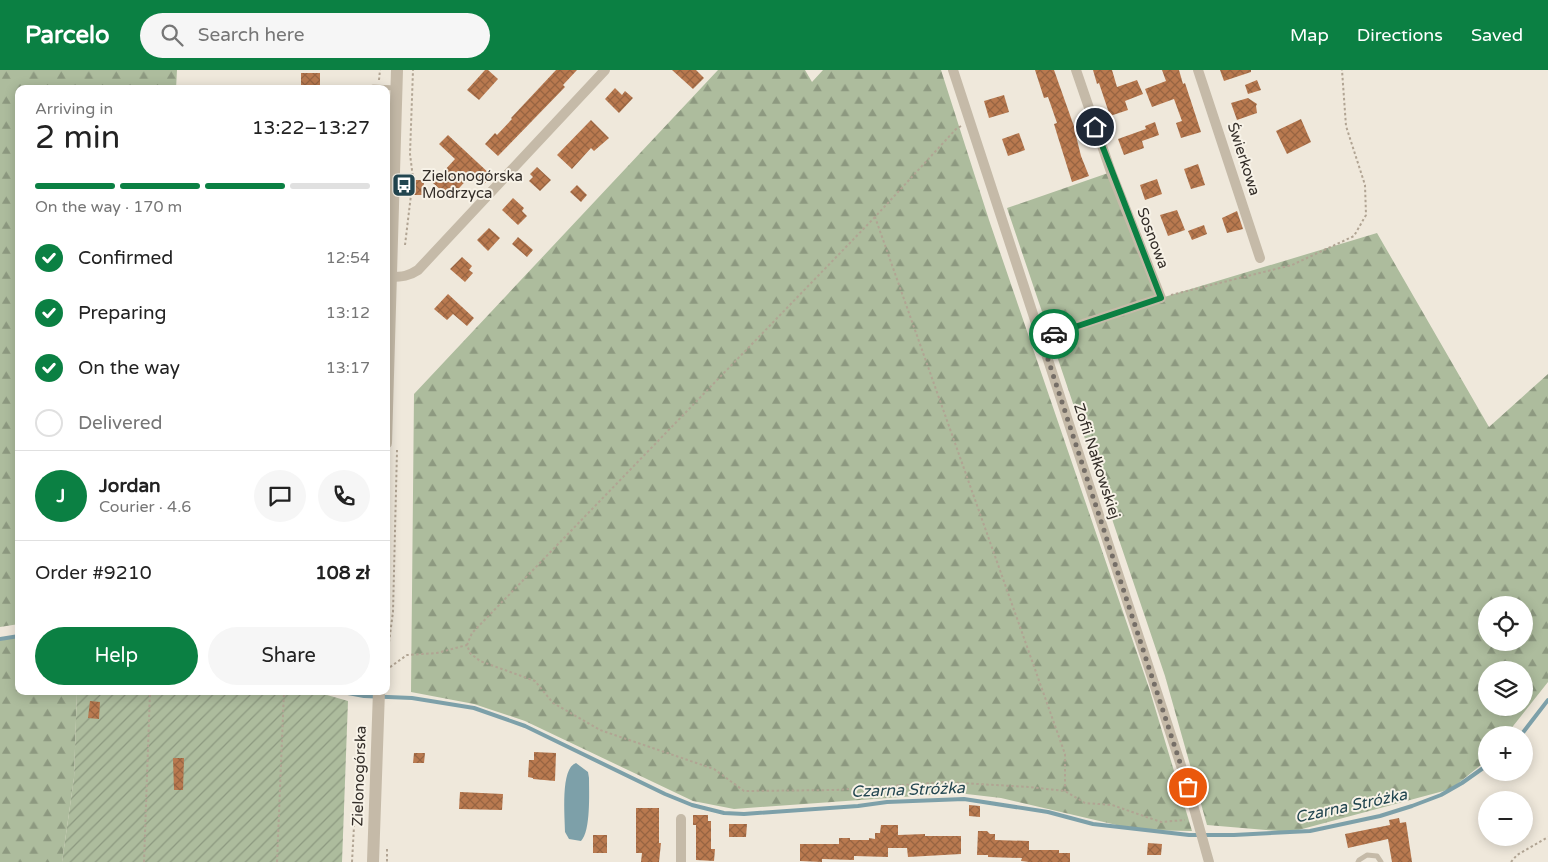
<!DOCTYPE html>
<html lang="en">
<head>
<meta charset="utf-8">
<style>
  body { margin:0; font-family:"Varela Round",sans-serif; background:#f6f6f6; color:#222; height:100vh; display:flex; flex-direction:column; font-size:19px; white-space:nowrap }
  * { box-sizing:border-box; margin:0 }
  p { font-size:16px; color:#767676 }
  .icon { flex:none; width:28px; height:28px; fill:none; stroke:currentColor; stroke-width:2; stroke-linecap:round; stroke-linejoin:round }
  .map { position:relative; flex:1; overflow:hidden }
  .side { position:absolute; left:15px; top:15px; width:375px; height:610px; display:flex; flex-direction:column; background:#fff; border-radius:10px; box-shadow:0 2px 12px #0003 }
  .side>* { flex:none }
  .tools { position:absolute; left:1478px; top:526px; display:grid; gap:10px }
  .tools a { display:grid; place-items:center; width:55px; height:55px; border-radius:50%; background:#fff; box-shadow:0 2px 12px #0003; font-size:25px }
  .pin { position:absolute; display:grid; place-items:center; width:42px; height:42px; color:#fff; margin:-21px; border:2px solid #fff; border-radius:50%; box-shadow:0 1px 5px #0007 }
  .courier { position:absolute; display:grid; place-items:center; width:50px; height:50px; margin:-25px; border:4px solid #0b8043; border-radius:50%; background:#fff; color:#222; box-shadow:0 1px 6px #0007 }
  .headline em { font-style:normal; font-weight:600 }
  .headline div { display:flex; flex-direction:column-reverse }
  .headline { display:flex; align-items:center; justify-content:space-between; height:85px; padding:0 20px }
  h1 { font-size:32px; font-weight:600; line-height:38px }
  .bar { display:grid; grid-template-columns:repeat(4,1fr); gap:8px 5px; align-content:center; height:60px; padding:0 20px }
  .bar i { height:6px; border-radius:4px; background:#e0e0e0 }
  .bar .current { background:#0b8043 }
  .bar p { grid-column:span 4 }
  .line { display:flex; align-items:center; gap:12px; padding:0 20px; border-top:1px solid #e0e0e0 }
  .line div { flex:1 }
  .round { display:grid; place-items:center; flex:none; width:52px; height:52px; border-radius:26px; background:#f6f6f6 }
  ol { padding:0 20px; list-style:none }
  li { display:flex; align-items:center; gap:15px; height:55px }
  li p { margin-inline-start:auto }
  li .icon { padding:5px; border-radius:50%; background:#0b8043; color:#fff; stroke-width:4 }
  li:last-child { color:#767676 }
  li i { width:28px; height:28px; border:2px solid #e0e0e0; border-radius:50% }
  .cta { display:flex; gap:10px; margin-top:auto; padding:10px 20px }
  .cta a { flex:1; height:58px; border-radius:30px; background:#0b8043; color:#fff; font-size:20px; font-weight:600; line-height:58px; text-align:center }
  .cta a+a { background:#f6f6f6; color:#222 }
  header { display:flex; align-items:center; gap:30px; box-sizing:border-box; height:70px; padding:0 25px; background:#0b8043; color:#fff }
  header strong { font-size:24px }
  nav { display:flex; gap:28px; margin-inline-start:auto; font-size:18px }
  .search { width:350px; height:45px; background:#f6f6f6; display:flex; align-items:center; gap:12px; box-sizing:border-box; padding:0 18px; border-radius:28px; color:#767676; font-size:19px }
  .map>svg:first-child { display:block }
  .forest { fill:url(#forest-firs); fill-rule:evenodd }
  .garden { fill:url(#garden-furrows) }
  .water { fill:#7da0a9 }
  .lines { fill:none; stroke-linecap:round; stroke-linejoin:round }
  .stream { stroke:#7da0a9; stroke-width:4 }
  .building { fill:url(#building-cross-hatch) }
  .path { stroke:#b1a493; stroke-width:2; stroke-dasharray:2.5 2.5; stroke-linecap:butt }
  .service { stroke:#c5baa8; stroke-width:5 }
  .minor { stroke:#c5baa8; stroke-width:10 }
  .tertiary { stroke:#c5baa8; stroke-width:12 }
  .done { stroke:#756e67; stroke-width:5; stroke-dasharray:0 9 }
  .route { stroke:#0b8043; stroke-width:6 }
  .labels { text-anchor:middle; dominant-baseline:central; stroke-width:4; stroke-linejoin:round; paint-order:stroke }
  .street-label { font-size:15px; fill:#332d28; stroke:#f7f2e7 }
  .poi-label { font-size:15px; fill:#332d28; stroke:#f7f2e7; text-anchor:start }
  .water-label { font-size:16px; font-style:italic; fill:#224650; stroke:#f7f2e7 }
</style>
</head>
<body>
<header>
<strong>Parcelo</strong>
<div class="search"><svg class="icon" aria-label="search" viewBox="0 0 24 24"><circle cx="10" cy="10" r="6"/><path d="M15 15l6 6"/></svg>Search here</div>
<nav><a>Map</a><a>Directions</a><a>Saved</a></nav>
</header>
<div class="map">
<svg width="1548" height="792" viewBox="0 0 1548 792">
  <defs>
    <pattern id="forest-firs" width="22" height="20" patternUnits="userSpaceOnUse" patternTransform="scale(1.25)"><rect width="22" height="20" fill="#adbc9d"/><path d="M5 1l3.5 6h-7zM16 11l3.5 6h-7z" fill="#8d9980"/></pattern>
    <pattern id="garden-furrows" width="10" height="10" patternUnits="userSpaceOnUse" patternTransform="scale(1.25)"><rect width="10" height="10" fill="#adbc9d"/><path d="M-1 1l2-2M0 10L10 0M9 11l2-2" fill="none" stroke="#8d9980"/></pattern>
    <pattern id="building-cross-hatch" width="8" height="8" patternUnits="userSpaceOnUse" patternTransform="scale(1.25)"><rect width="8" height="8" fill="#b9794f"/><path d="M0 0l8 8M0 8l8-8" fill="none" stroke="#976442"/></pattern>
  </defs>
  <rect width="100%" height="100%" fill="#efe8db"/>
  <g class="forest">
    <polygon points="0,0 177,0 176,19 19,19 19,554 0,557"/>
    <polygon points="718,0 805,0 812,12 823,0 941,0 989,150 1150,621 1192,761 1138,760 1001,728 958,723 734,739 693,731 525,651 474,634 411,622 414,324"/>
    <path d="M1111 102 1161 228 1377 163 1489 357 1548 304V612L1506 665H1486V691L1451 719 1291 762 1207 755 1165 606 1007 138ZM1486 535H1524V572H1486ZM1486 600H1524V638H1486Z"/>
    <polygon points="19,566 19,621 77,621 74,708 62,792 0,792 0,570"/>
  </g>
  <polygon class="garden" points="77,621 313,621 348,631 342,792 62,792 74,708"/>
  <path class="water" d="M576 693 588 702 589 708C589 722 591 761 581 771L569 769 565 762C565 747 560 698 576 693Z"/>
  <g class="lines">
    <g class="stream">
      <polyline points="0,569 19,566"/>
      <polyline points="337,621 364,626 412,628 474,638 525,656 665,724 692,735 724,743 744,744 858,736 887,732 964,729 1048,742 1093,754 1189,765 1234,765 1310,761 1380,746 1412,736 1441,725 1462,713 1486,696"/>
      <polyline points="1521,665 1548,630"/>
    </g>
  </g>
  <g class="building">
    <polygon points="485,0 488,0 498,9 479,30 467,20"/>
    <polygon points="556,0 577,0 563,15 565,17 498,86 485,74 495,63 497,65 512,49 511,48"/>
    <polygon points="672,0 696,0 704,8 693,19"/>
    <polygon points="1035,0 1054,0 1076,62 1075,62 1081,86 1089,106 1072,112 1057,64 1054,54 1057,53 1048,27 1044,28"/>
    <polygon points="1093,0 1112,0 1117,17 1137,10 1143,24 1125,31 1128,40 1110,46 1099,13 1097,14"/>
    <polygon points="1162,0 1179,0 1183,14 1185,13 1201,62 1181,68 1176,53 1182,51 1174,29 1152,37 1145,19 1166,11"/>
    <polygon points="1220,0 1251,0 1251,2 1224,11"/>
    <rect x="301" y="3" width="19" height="16"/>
    <polygon points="1257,10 1261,20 1248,24 1245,15"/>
    <polygon points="615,18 622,25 625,21 633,28 619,43 605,29"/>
    <polygon points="1004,25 1009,42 989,48 984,31"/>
    <polygon points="1248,28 1257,34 1256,36 1257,43 1237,50 1231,33"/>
    <polygon points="1301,49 1311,72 1287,84 1276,61"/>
    <polygon points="591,50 609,68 594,81 591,78 572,99 557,85"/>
    <polygon points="1155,52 1159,65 1142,71 1144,78 1124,85 1118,69 1146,59 1145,56"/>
    <polygon points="1019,63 1025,80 1008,86 1002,69"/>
    <polygon points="448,65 492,106 483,115 472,104 450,128 433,113 455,89 439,74"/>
    <polygon points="1198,94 1205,115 1191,119 1184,99"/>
    <polygon points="537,97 551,110 540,121 529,111 533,107 530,104"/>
    <polygon points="1157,109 1162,124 1145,130 1140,115"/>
    <polygon points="415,110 424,110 423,125 414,125"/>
    <polygon points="577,115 587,125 581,132 570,122"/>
    <polygon points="513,128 524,138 522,141 527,146 518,155 502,140"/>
    <polygon points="1177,140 1185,160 1168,166 1160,145"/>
    <polygon points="1237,141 1243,159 1227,163 1222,148"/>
    <polygon points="1204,155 1207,164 1192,170 1188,161"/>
    <polygon points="489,158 500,168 488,181 477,170"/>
    <polygon points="518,167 533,180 527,187 512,174"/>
    <polygon points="462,187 472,196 469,200 473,203 465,212 450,199"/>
    <polygon points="448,224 474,248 467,256 453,244 447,250 434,239"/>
    <polygon points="90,631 100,632 99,649 88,648"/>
    <polygon points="534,682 556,683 555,711 533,709 533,708 528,707 529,690 534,690"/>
    <polygon points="414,683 425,683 424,693 413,693"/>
    <polygon points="173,688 184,688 183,720 174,720"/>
    <polygon points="460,722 503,724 502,740 459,739"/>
    <polygon points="969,735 980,736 980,747 969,746"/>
    <polygon points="636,738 659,738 659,773 661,773 659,792 641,792 642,783 636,783"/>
    <polygon points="693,745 708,745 708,751 711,751 711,779 715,779 714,791 696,790 696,755 693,755"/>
    <polygon points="1399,748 1400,753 1406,752 1412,792 1392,792 1388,769 1348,778 1345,764 1390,755 1389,750"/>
    <polygon points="729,754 747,754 746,767 729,767"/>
    <polygon points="881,755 898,755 898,765 925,764 925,766 961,766 961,784 908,787 907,778 888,778 888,787 854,786 854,790 822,789 822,792 800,791 800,774 839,774 839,768 850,768 850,770 869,770 869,768 875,769 875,763 880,763"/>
    <polygon points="978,761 987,761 990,764 995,764 995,770 1029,771 1029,780 1059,780 1059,783 1070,783 1070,792 1029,792 1021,791 1022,788 988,787 988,785 977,785"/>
    <rect x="593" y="765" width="14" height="18"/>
    <polygon points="1148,773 1162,774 1161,785 1147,785"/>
  </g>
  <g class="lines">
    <g class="path">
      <polyline points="379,10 380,0"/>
      <polyline points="961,56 956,59 875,147 1065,684 1065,721"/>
      <polyline points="875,147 472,563 467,575 470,583 480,591 535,611 553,633 600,660 714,699 744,721 837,720 944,712 1029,717 1065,721 1085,733 1112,735 1161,752 1185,750"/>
      <polyline points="405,175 413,108 410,84 413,0"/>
      <polyline points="1171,225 1292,195 1354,166 1366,145 1365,115 1346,56 1342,0"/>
      <polyline points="386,600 407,585 437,583 467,575"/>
      <polyline points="388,612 389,572 393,542 397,380"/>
      <polyline points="387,779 387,792"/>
      <polyline points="144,792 150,621"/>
      <polyline points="277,792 284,621"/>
      <polyline points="352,792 355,738 365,653"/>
      <polyline points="1511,792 1517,785 1548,767"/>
    </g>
    <g class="service">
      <polyline points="373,19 373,17 396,18"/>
      <polyline points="1358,792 1359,790 1367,785 1377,786 1381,792"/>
    </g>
    <g class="minor">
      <polyline points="953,0 1188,717 1209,792"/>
      <polyline points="1198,0 1260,188"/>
      <path d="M391 207C402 207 409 206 418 200L605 0"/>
      <polyline points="1041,268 1161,228 1111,102 1076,0"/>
      <polyline points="681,792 681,749"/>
    </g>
    <g class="tertiary">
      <polyline points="386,373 397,0"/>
      <polyline points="373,792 379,621"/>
    </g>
  </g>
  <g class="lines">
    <polyline class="done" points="1054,264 1041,268 1188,717"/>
    <polyline class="route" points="1054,264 1161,228 1095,57"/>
  </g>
  <defs>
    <g id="bus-square" transform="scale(1.25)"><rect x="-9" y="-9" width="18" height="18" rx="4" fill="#224650" stroke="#f7f2e7"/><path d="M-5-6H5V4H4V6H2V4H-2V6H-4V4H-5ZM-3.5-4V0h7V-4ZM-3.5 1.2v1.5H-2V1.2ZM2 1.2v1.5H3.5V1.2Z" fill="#fff"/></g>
  </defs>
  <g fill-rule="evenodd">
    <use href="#bus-square" x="404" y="115"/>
  </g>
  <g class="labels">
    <g class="street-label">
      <text transform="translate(1244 89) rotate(72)">Świerkowa</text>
      <text transform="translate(1153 168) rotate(69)">Sosnowa</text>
      <text transform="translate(1097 391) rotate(72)">Zofii Nałkowskiej</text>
      <text transform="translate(359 706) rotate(-88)">Zielonogórska</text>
    </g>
    <g class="poi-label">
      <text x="422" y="106">Zielonogórska<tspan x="422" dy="17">Modrzyca</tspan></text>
    </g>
    <g class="water-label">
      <text transform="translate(908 720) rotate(-2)">Czarna Stróżka</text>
      <text transform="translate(1351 736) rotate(-12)">Czarna Stróżka</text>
    </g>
  </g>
</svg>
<div class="tools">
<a><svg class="icon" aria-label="locate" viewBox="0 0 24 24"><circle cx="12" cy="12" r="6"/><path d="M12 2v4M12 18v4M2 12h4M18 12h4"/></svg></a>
<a><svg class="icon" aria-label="layers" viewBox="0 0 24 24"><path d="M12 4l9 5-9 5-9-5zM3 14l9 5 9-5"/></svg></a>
<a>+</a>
<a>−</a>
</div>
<div class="pin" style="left:1188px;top:717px;background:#ea580c"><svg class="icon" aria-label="bag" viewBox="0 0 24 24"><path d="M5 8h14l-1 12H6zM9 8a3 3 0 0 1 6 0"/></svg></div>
<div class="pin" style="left:1095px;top:57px;background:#1f2937"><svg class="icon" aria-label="home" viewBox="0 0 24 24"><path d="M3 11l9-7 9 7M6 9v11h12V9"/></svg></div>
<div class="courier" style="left:1054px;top:264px"><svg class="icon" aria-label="car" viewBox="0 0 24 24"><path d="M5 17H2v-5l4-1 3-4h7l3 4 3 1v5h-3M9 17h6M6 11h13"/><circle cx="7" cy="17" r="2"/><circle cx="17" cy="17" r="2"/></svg></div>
<section class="side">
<div class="headline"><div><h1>2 min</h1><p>Arriving in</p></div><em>13:22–13:27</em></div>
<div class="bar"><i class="current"></i><i class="current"></i><i class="current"></i><i></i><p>On the way · 170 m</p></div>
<ol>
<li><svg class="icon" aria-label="check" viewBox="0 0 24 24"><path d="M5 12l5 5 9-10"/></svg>Confirmed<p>12:54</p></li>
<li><svg class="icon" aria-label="check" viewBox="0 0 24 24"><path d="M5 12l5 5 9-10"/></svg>Preparing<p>13:12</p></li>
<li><svg class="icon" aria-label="check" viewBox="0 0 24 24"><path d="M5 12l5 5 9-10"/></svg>On the way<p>13:17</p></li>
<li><i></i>Delivered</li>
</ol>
<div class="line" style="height:90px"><b class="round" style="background:#0b8043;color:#fff">J</b><div><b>Jordan</b><p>Courier · 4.6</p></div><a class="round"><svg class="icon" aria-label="chat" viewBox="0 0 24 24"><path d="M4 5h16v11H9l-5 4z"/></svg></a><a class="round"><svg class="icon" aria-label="phone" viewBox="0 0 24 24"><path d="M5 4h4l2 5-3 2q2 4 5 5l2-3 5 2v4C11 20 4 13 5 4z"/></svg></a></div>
<div class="line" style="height:65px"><div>Order #9210</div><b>108 zł</b></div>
<div class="cta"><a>Help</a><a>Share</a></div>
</section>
</div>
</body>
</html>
